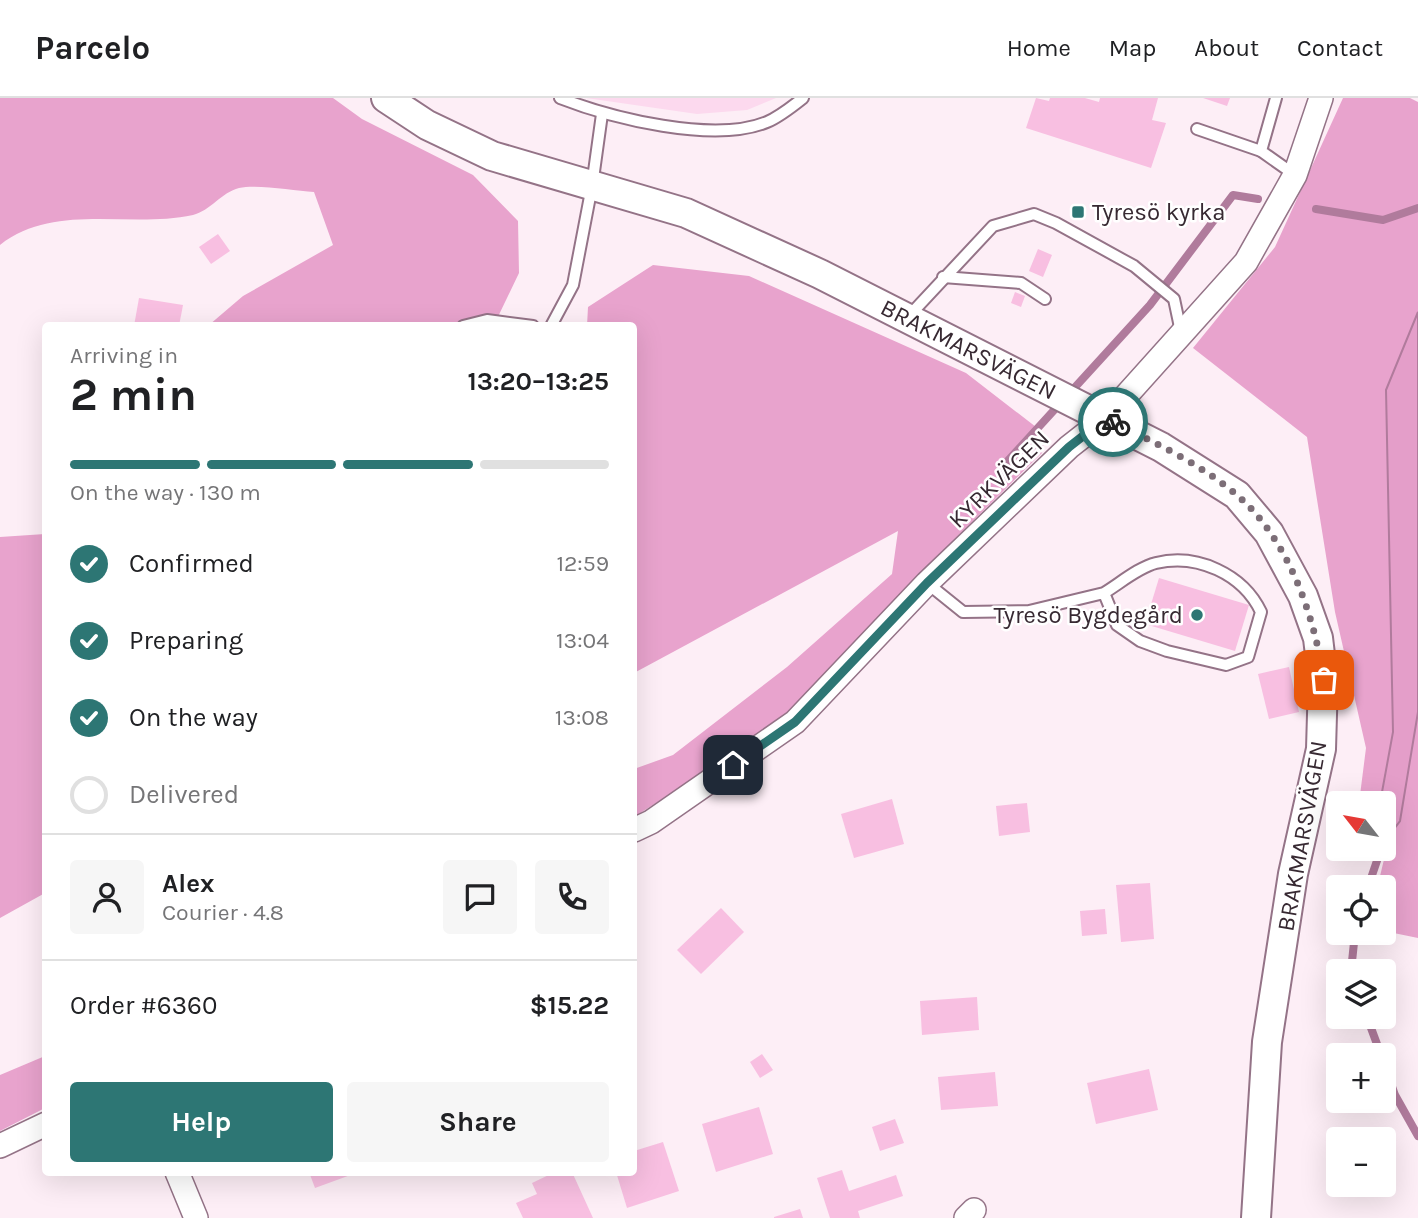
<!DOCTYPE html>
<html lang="en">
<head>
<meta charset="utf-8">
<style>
  body { margin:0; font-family:Karla,sans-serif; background:#f6f6f6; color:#202124; height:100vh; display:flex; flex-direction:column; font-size:26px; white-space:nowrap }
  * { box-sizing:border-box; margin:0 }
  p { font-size:23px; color:#757577 }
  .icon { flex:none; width:38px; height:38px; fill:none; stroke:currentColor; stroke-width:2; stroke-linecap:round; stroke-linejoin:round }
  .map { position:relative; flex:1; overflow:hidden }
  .drawer { position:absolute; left:42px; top:224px; width:595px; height:854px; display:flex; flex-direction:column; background:#fff; border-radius:7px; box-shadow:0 7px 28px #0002 }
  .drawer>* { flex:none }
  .needle { width:46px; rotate:301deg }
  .buttons { position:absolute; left:1326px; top:693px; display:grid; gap:14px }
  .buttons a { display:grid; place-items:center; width:70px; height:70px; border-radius:7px; background:#fff; box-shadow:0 7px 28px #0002; font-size:35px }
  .pin { position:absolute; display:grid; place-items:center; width:60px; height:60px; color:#fff; margin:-30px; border-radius:14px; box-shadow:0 4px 10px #0006 }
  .courier { position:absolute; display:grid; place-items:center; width:70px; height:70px; margin:-35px; border:5px solid #2d7674; border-radius:50%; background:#fff; color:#222; box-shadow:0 2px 9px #0007 }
  .head em { font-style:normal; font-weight:700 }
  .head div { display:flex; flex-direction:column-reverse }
  .head { display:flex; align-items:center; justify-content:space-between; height:119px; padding:0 28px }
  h1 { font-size:46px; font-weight:700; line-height:52px }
  .bar { display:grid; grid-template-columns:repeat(4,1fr); gap:10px 7px; align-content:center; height:84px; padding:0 28px }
  .bar i { height:9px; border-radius:5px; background:#e0e0e0 }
  .bar .active { background:#2d7674 }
  .bar p { grid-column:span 4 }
  .line { display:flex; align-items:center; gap:18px; padding:0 28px; border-top:2px solid #e0e0e0 }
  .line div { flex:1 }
  .round { display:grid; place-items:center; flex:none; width:74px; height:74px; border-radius:7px; background:#f6f6f6 }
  ol { padding:0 28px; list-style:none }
  li { display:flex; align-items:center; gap:21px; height:77px }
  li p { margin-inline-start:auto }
  li .icon { padding:7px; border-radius:50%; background:#2d7674; color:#fff; stroke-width:4 }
  li:last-child { color:#757577 }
  li i { width:38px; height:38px; border:4px solid #e0e0e0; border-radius:50% }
  .action { display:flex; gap:14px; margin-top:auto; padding:14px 28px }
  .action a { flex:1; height:80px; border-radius:7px; background:#2d7674; color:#fff; font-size:28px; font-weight:700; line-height:80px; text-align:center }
  .action a+a { background:#f6f6f6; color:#202124 }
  header { display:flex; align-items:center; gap:42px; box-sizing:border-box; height:98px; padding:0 35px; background:#fff; border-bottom:2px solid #e0e0e0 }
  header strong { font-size:33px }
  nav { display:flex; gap:38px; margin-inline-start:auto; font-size:24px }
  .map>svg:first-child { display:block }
  .green { fill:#fcd9ee }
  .forest { fill:#e8a3cd }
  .water { fill:#e49ec9; stroke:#b07b9c; stroke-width:2 }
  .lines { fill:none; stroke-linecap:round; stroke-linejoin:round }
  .stream { stroke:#b07b9c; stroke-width:8 }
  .building { fill:#f8bfe1 }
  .service-casing { stroke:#947387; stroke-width:14 }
  .minor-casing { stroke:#947387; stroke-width:26 }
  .tertiary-casing { stroke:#947387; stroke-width:32 }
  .service { stroke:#fff; stroke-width:10 }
  .minor { stroke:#fff; stroke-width:23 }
  .tertiary { stroke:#fff; stroke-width:28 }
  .done { stroke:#7c6e77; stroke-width:7; stroke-dasharray:0 12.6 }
  .route { stroke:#2d7674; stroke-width:9 }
  .poi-dot { fill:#2d7674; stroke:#fff; stroke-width:2.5 }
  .labels { text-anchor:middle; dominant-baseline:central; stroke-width:5; stroke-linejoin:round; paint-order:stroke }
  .poi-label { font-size:24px; fill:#372932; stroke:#fff; text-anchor:start }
  .street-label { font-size:24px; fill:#372932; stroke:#fff }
</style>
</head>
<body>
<header>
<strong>Parcelo</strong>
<nav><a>Home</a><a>Map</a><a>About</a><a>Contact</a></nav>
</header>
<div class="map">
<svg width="1418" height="1120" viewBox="0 0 1418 1120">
  <rect width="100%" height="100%" fill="#fdeef6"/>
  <polygon class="green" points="586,0 776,0 747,12 697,16"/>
  <g class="forest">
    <path d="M0 0H333L362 21 473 77 518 123 519 175 494 227H209L243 198 333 147 314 94C294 93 258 86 239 90 222 94 210 113 193 117 129 131 55 104 0 147Z"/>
    <polygon points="1343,0 1410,0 1418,4 1418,214 1386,292 1393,634 1380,705 1359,705 1366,650 1335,514 1307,339 1193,250 1275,149"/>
    <polygon points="653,167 749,178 966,275 1045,336 1042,355 918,477 804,602 725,661 634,719 634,671 673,657 787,569 892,476 898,433 634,575 634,228 587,228 588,209"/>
    <polygon points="45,436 45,795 0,820 0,439"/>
    <path d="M1418 614V840L1384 833V789H1377C1384 767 1386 741 1400 723Z"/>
    <polygon points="45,958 45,1010 0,1033 0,977"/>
  </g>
  <polygon class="water" points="1418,214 1418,614 1400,723 1384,744 1384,705 1380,705 1393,634 1386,292"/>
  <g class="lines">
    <g class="stream">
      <polyline points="1316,111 1383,122 1418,110"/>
      <polyline points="1004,367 1150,207 1233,97 1258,101"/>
      <polyline points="1368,789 1381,751"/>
      <polyline points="1351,873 1355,835"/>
      <polyline points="1367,919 1381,957"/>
      <polyline points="1384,966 1395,997 1418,1038"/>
    </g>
  </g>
  <g class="building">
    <polygon points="1036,0 1049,3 1050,0 1085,0 1099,4 1100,0 1158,0 1152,22 1166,25 1151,70 1026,30"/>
    <polygon points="1203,0 1230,0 1227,8"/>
    <polygon points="218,136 230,153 211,166 199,149"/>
    <polygon points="1038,151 1052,157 1043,179 1029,173"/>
    <polygon points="1015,194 1025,198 1021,209 1011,205"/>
    <polygon points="139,200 183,207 179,228 134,228"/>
    <polygon points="1159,480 1249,507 1235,553 1145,526"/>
    <polygon points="1289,569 1299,614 1269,621 1258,576"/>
    <polygon points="892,701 904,746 854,760 841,716"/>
    <polygon points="1027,705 1030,734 999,738 996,708"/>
    <polygon points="1150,785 1154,841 1121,844 1116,787"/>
    <polygon points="721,810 744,834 701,876 677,852"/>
    <polygon points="1105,811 1107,836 1082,838 1080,813"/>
    <polygon points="977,899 979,932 922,937 920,903"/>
    <polygon points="762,956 773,972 760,980 750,964"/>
    <polygon points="1149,971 1158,1012 1096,1026 1087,985"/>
    <polygon points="995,974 998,1008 941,1012 938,979"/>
    <polygon points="759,1009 773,1056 716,1074 702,1026"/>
    <polygon points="895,1021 904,1045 880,1053 872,1029"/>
    <polygon points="663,1044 679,1093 627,1110 616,1074 634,1074 634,1053"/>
    <polygon points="842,1072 849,1093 896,1077 903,1098 858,1113 860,1120 830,1120 817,1080"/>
    <polygon points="309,1074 356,1074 356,1075 315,1090"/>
    <polygon points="555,1074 572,1074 593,1120 523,1120 516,1105 537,1096 532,1085"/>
    <polygon points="800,1111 803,1120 774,1120 774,1119"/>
  </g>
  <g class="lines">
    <g class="service-casing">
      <g id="service">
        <path d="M560 0C611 20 714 46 767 24 779 19 793 8 803 0"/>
        <polyline points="1276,0 1261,53 1295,77"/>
        <polyline points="1197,31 1261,53"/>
        <polyline points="943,179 1021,185 1045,201"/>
        <polyline points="908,219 993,128 1034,116 1056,125 1134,168 1174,201 1181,234"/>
        <polyline points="463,228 487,222 533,228"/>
        <polyline points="551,228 573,187 592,88 602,16"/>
        <path d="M927 485 963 514 1029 513 1104 495 1117 527 1140 543 1167 553 1226 567 1248 559 1261 514C1243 476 1197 455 1156 465 1139 469 1119 486 1104 495"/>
      </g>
    </g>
    <g class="minor-casing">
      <g id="minor">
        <polyline points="634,732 651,724 795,624 927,485 1069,349 1106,320 1246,164 1295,77 1321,0"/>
        <polyline points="0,1048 46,1026"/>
        <polyline points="177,1074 196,1120"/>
        <polyline points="966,1120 974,1112"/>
      </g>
    </g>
    <g class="tertiary-casing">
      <g id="tertiary">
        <path id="s1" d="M386 0 427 27 492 58 686 115 820 176 1161 349 1237 397 1269 435 1303 498 1318 540 1323 582 1321 651 1293 776 1267 944 1256 1120"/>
      </g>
    </g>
    <use href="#service" class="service"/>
    <use href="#minor" class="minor"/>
    <use href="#tertiary" class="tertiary"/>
  </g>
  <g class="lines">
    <path class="done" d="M1113 324C1154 344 1202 367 1237 397 1289 442 1314 517 1324 582"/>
    <polyline class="route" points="733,667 795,624 927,485 1069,349 1106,320 1113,324"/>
  </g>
  <g class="poi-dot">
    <rect x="1071" y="107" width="14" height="14" rx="3.5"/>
    <circle cx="1197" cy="517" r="7"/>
  </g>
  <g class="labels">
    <g class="poi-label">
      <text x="1092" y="114">Tyresö kyrka</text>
      <text x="1183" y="517" text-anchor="end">Tyresö Bygdegård</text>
    </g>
    <g class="street-label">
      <text stroke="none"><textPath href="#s1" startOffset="637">BRAKMARSVÄGEN</textPath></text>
      <text transform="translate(999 381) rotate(-44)">KYRKVÄGEN</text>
      <text transform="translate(1302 738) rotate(-80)">BRAKMARSVÄGEN</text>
    </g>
  </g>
</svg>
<div class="buttons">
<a><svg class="needle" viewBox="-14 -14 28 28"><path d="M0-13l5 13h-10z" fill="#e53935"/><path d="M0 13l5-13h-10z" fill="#757577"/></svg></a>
<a><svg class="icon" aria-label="locate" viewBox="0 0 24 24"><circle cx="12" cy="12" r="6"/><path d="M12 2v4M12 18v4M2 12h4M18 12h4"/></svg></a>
<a><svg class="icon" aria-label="layers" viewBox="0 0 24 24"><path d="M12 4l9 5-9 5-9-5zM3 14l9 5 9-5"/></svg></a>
<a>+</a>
<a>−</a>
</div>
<div class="pin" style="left:1324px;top:582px;background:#ea580c"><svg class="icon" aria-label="bag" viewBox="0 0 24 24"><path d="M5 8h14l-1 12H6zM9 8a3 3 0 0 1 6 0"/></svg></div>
<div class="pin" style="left:733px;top:667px;background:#1f2937"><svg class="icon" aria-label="home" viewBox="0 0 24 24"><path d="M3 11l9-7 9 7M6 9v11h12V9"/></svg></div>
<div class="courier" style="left:1113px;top:324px"><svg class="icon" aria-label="bike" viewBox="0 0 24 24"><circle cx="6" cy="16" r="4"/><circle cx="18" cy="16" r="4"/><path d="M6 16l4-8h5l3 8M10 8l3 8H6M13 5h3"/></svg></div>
<section class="drawer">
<div class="head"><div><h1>2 min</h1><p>Arriving in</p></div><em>13:20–13:25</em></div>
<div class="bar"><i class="active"></i><i class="active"></i><i class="active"></i><i></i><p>On the way · 130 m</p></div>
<ol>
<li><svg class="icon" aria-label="check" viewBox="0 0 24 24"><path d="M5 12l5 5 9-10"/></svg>Confirmed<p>12:59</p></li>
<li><svg class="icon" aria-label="check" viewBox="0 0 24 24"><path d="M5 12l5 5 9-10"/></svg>Preparing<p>13:04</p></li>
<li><svg class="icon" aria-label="check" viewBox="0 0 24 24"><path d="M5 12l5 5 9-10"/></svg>On the way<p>13:08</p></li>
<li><i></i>Delivered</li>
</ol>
<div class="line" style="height:126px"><a class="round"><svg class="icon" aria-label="person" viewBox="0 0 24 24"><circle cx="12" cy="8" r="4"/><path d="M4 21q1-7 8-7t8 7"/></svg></a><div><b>Alex</b><p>Courier · 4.8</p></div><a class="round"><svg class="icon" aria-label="chat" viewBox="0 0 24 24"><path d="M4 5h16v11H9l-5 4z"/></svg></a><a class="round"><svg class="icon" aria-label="phone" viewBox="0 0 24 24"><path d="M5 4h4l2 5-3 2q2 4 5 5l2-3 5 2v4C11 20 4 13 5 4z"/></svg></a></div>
<div class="line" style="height:91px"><div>Order #6360</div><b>$15.22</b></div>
<div class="action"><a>Help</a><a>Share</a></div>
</section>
</div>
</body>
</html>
